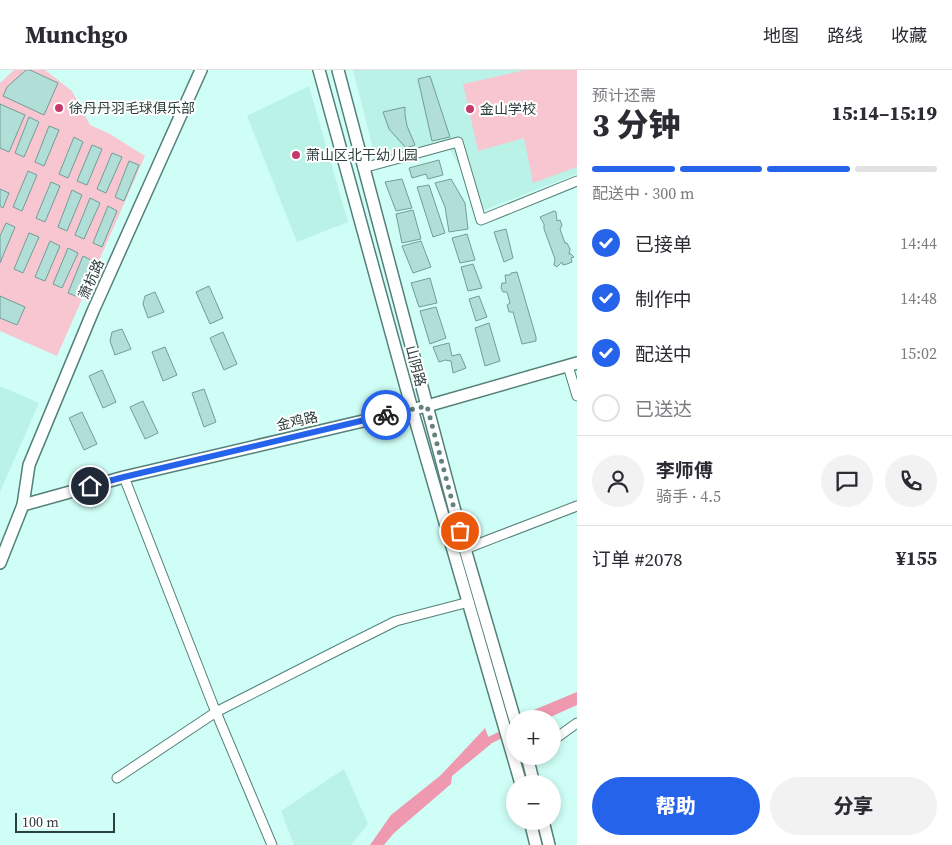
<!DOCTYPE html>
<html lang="zh">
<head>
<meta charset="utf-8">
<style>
  body { margin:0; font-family:"Source Serif 4","Noto Sans SC",serif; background:#f2f2f3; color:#2b2b33; height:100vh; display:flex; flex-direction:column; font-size:19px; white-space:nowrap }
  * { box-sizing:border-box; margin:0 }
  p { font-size:16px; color:#7c7c81 }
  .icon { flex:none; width:28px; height:28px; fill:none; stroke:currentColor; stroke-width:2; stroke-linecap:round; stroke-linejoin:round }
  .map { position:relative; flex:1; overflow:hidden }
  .panel { display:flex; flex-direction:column; background:#fff; width:375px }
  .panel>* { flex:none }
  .fabs { position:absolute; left:506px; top:640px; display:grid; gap:10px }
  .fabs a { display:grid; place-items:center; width:55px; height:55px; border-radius:50%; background:#fff; box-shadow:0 2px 8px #0003; font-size:25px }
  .scale { position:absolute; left:15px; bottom:12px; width:100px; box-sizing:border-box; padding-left:5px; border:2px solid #2c3f3c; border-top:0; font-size:14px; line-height:18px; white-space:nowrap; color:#2c3f3c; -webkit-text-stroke:4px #fff; paint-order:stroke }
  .pin { position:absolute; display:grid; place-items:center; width:42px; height:42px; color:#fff; margin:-21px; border:2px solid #fff; border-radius:50%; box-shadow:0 1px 5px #0007 }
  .courier { position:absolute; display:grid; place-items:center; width:50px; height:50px; margin:-25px; border:4px solid #2563eb; border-radius:50%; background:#fff; color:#222; box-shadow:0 1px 6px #0007 }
  .head em { font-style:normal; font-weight:800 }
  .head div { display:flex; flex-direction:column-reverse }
  .head { display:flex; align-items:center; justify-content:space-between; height:85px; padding:0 15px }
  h1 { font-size:32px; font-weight:800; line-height:38px }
  .bar { display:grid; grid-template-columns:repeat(4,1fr); gap:8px 5px; align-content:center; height:60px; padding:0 15px }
  .bar i { height:6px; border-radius:4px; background:#e1e1e2 }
  .bar .on { background:#2563eb }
  .bar p { grid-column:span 4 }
  .line { display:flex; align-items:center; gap:12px; padding:0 15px; border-top:1px solid #e1e1e2 }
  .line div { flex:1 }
  .round { display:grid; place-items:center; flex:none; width:52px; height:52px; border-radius:26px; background:#f2f2f3 }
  ol { padding:0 15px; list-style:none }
  li { display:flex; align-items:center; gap:15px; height:55px }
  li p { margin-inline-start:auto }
  li .icon { padding:5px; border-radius:50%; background:#2563eb; color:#fff; stroke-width:4 }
  li:last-child { color:#7c7c81 }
  li i { width:28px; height:28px; border:2px solid #e1e1e2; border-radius:50% }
  .primary-button { display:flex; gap:10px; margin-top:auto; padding:10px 15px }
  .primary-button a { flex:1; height:58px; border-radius:30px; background:#2563eb; color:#fff; font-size:20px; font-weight:800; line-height:58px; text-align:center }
  .primary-button a+a { background:#f2f2f3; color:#2b2b33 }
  header { display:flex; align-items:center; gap:30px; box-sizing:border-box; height:70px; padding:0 25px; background:#fff; border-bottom:1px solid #e1e1e2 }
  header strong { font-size:24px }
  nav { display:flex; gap:28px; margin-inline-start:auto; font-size:18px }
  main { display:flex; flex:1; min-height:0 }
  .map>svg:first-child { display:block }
  .built { fill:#baf2e8 }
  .green { fill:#f7c6d1 }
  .water { fill:#ef99b0 }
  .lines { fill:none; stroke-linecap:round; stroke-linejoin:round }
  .canal { stroke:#ef99b0; stroke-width:7 }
  .building { fill:#b1dfd7; stroke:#719d96 }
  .minor-casing { stroke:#548079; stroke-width:11 }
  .major-casing { stroke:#548079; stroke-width:14 }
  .minor { stroke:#fff; stroke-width:9 }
  .major { stroke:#fff; stroke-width:11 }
  .done { stroke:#65827d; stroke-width:5; stroke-dasharray:0 9 }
  .route { stroke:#2563eb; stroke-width:6 }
  .poi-dot { fill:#c5396c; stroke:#fff; stroke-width:2 }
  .labels { text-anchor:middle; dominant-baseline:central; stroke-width:4; stroke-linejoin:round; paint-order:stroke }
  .poi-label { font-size:14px; fill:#2c3f3c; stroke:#fff; text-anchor:start }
  .street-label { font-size:14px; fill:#2c3f3c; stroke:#fff }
</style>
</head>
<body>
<header>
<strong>Munchgo</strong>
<nav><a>地图</a><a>路线</a><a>收藏</a></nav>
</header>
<main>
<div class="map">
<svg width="577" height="775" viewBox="0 0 577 775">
  <rect width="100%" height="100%" fill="#cffef6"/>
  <g class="built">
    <polygon points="353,0 577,0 577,104 484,140 449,78 378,99"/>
    <polygon points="309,16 348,152 297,172 247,46"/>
    <polygon points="0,316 39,333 0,422"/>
    <polygon points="344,699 368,754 351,775 294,775 281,741"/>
  </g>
  <g class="green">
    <polygon points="14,0 45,0 72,21 90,55 110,64 145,86 57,286 0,261 0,13"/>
    <polygon points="525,0 577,0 577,97 533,113 524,68 478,81 463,14"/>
  </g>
  <g class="water">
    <polygon points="577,622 577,635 546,649 525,649 524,644"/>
    <polygon points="485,658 491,674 452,706 451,714 394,763 384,775 370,775 391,745 441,705"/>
  </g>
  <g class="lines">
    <polyline class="canal" points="483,675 490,670 515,658"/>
  </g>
  <g class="building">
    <polygon points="26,0 30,0 58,13 44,45 3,26 7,17"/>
    <polygon points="430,6 450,67 432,71 418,9"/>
    <polygon points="0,34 25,45 9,82 0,78"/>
    <polygon points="405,37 405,45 407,56 415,75 406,78 389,59 383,42"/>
    <polygon points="29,47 39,52 24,87 15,83"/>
    <polygon points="49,56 59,60 44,96 35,92"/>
    <polygon points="74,67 83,72 68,108 59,104"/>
    <polygon points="92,75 102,79 87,115 77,111"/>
    <polygon points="112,83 122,87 106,123 97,119"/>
    <polygon points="439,90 443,105 428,109 426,104 412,108 409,98"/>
    <polygon points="129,91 139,95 124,131 115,127"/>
    <polygon points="28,101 37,105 22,141 13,137"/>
    <polygon points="402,109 412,138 396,141 385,112"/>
    <polygon points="451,109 465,133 468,159 449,162 445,137 435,113"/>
    <polygon points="51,112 60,116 45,152 36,148"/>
    <polygon points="429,115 445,163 433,167 417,117"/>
    <polygon points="0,119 9,123 3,138 0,136"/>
    <polygon points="72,120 82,125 67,161 58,157"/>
    <polygon points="90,128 100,133 84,169 75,165"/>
    <polygon points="108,136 117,141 102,177 93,173"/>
    <polygon points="413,140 421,169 402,173 396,144"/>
    <polygon points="554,141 556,142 557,151 560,150 562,155 560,159 565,173 567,173 570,179 569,184 571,184 574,187 571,188 572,192 567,194 563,195 562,192 557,197 554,195 555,189 544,159 544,154 540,147"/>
    <polygon points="6,153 15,157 0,193 0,166"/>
    <polygon points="506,159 513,188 504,192 494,162"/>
    <polygon points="29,163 39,167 23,203 14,199"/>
    <polygon points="467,164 475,190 460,193 452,168"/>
    <polygon points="50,171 60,176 45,211 35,207"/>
    <polygon points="421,171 431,197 413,203 402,176"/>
    <polygon points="68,178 78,183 62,218 53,214"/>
    <polygon points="83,186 93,191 78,227 68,223"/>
    <polygon points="473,194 482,218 468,221 461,197"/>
    <polygon points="517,202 536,267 536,271 522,274 513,242 509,242 507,235 510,233 507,222 503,222 501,218 502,213 506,213 505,205 510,205 511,203"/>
    <polygon points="430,208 437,233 419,237 411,213"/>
    <polygon points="209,216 223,248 210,254 196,222"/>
    <polygon points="155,222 164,242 148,248 143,234 145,226"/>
    <polygon points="0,226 25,237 17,255 0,248"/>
    <polygon points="479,226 487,247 476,251 469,229"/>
    <polygon points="436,237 446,268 430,274 420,241"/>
    <polygon points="489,253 500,291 485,296 475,258"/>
    <polygon points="122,259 131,279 115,285 110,271 112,262"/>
    <polygon points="223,262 237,294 224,300 210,268"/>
    <polygon points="449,273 452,286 460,284 466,298 453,303 451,291 445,290 439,292 433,277"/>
    <polygon points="165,277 177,305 163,311 152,282"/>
    <polygon points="102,300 116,332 103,338 89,306"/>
    <polygon points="204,319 216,352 204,357 192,323"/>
    <polygon points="143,331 158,363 145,369 130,337"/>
    <polygon points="82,342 97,374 84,380 69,348"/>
  </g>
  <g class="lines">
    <g class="minor-casing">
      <g id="minor">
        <polyline points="363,98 458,72 481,150 577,111"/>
        <polyline points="568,296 577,326"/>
        <polyline points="124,407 213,635 272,775"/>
        <polyline points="465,479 577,436"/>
        <polyline points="552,671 577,653"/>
        <polyline points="117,708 216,642 342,578 396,551 469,532"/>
      </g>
    </g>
    <g class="major-casing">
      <g id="major">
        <polyline points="319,0 412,339 521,714"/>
        <polyline points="338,0 465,479 515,650"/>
        <polyline points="23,435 124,407 427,336 577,293"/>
        <polyline points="0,493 23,435 29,395 93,241 201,0"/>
        <polyline points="527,686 534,714"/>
        <polyline points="530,751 536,775"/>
        <polyline points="543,751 549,775"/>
      </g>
    </g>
    <use href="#minor" class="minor"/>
    <use href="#major" class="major"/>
  </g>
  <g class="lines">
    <polyline class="done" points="386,345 427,336 460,461"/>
    <polyline class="route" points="90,416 124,407 386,345"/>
  </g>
  <g class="poi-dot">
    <circle cx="59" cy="38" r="5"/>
    <circle cx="470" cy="39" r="5"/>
    <circle cx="296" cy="85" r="5"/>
  </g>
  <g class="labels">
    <g class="poi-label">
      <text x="69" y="38">徐丹丹羽毛球俱乐部</text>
      <text x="480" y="39">金山学校</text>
      <text x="306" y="85">萧山区北干幼儿园</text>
    </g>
    <g class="street-label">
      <text transform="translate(91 209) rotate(-66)">萧杭路</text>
      <text transform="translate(416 296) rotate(75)">山阴路</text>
      <text transform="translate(297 351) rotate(-13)">金鸡路</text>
    </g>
  </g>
</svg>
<div class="fabs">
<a>+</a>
<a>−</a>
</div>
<div class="scale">100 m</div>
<div class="pin" style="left:460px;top:461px;background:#ea580c"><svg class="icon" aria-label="bag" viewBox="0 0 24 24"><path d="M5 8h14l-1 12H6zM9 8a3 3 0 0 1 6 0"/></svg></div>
<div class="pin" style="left:90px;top:416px;background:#1f2937"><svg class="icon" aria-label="home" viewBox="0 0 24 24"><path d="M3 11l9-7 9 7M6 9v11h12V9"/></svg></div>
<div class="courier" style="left:386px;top:345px"><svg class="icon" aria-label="bike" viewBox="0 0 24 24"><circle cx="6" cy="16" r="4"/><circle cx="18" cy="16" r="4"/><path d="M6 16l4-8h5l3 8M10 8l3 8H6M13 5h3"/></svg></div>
</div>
<section class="panel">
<div class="head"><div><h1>3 分钟</h1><p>预计还需</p></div><em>15:14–15:19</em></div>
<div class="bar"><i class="on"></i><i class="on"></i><i class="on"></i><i></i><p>配送中 · 300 m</p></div>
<ol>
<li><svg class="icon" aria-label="check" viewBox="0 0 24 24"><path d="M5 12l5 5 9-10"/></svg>已接单<p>14:44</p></li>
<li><svg class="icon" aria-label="check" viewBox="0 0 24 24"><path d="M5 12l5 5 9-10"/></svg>制作中<p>14:48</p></li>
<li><svg class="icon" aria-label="check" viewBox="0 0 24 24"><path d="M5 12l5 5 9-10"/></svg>配送中<p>15:02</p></li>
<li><i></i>已送达</li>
</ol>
<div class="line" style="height:90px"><a class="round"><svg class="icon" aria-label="person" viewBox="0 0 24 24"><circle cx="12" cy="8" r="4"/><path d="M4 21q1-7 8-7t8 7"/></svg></a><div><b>李师傅</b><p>骑手 · 4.5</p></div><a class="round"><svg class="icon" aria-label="chat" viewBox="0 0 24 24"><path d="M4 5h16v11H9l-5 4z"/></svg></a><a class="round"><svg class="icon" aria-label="phone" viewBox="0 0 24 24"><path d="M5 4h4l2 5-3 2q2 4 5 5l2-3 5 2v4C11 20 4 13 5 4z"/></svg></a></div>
<div class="line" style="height:65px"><div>订单 #2078</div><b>¥155</b></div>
<div class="primary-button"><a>帮助</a><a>分享</a></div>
</section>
</main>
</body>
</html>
